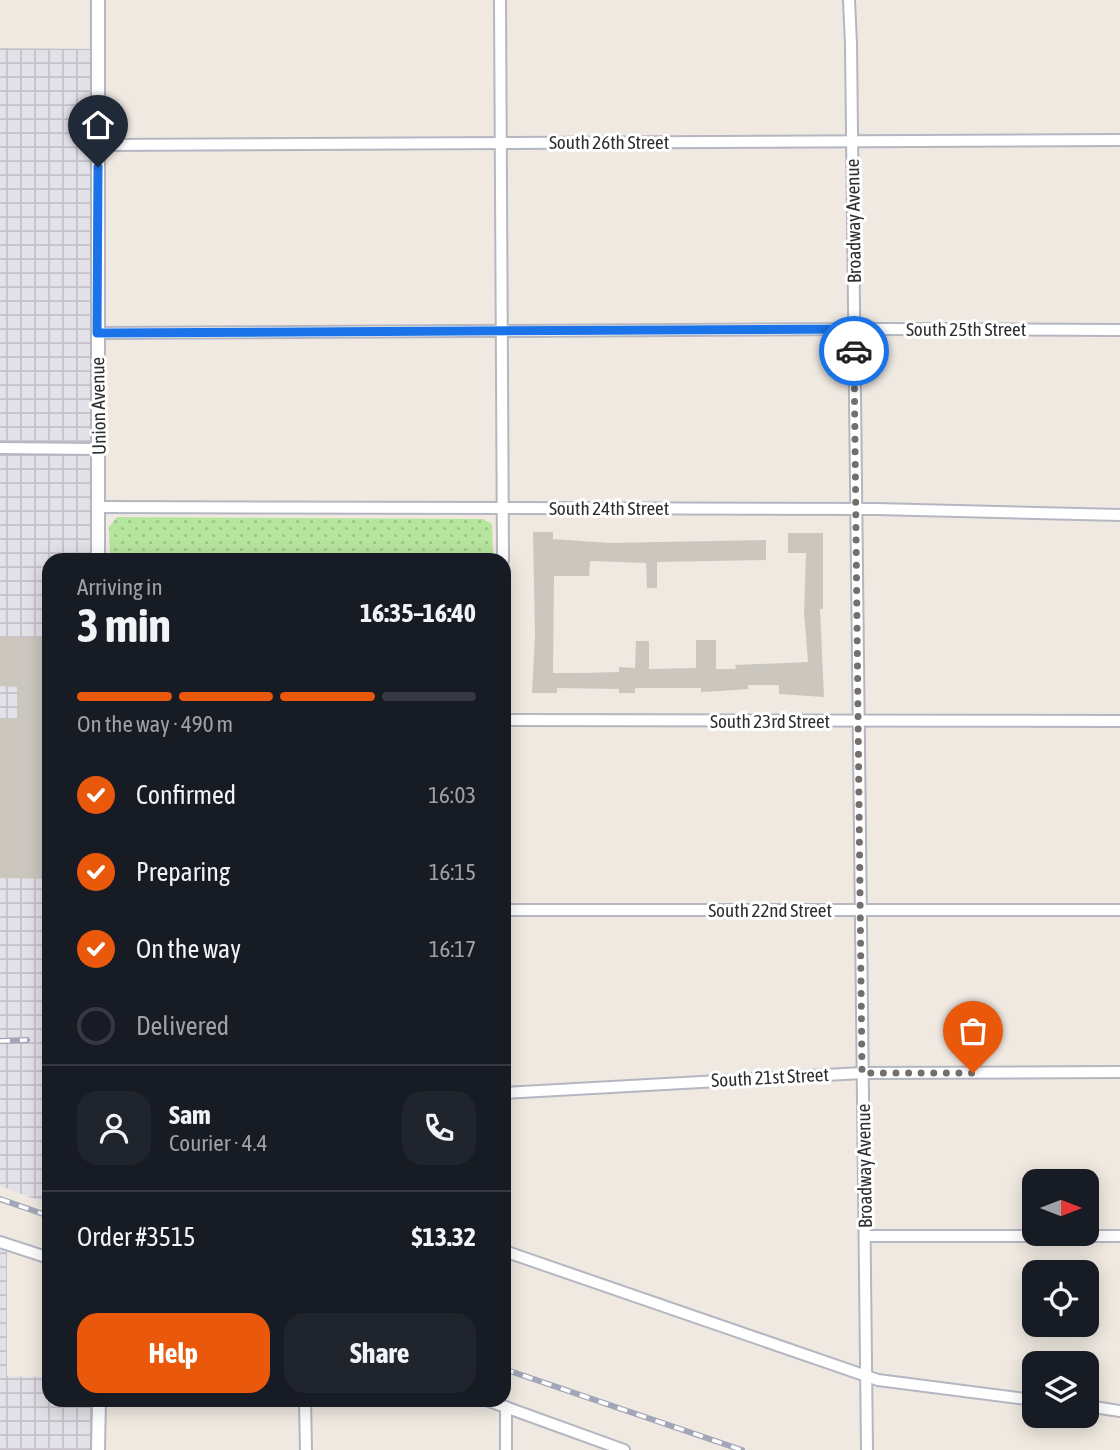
<!DOCTYPE html>
<html lang="en">
<head>
<meta charset="utf-8">
<style>
  body { margin:0; font-family:"Asap Condensed",sans-serif; background:#20242c; color:#f1f3f6; height:100vh; display:flex; flex-direction:column; font-size:26px; white-space:nowrap }
  * { box-sizing:border-box; margin:0 }
  p { font-size:23px; color:#9ea1a6 }
  .icon { flex:none; width:38px; height:38px; fill:none; stroke:currentColor; stroke-width:2; stroke-linecap:round; stroke-linejoin:round }
  .map { position:relative; flex:1; overflow:hidden }
  .side { position:absolute; left:42px; top:553px; width:469px; height:854px; display:flex; flex-direction:column; background:#171b24; border-radius:21px; box-shadow:0 4px 18px #0003 }
  .side>* { flex:none }
  .needle { width:46px; rotate:90deg }
  .tools { position:absolute; left:1022px; top:1169px; display:grid; gap:14px }
  .tools a { display:grid; place-items:center; width:77px; height:77px; border-radius:14px; background:#171b24; box-shadow:0 4px 18px #0003; font-size:35px }
  .pin { position:absolute; display:grid; place-items:center; width:60px; height:60px; color:#fff; margin:-72px -30px; border-radius:50% 50% 50% 0; rotate:-45deg; box-shadow:0 0 7px #0007 }
  .pin .icon { rotate:45deg }
  .courier { position:absolute; display:grid; place-items:center; width:70px; height:70px; margin:-35px; border:5px solid #1a73e8; border-radius:50%; background:#fff; color:#222; box-shadow:0 2px 9px #0007 }
  .overview em { font-style:normal; font-weight:700 }
  .overview div { display:flex; flex-direction:column-reverse }
  .overview { display:flex; align-items:center; justify-content:space-between; height:119px; padding:0 35px }
  h1 { font-size:46px; font-weight:700; line-height:52px }
  .bar { display:grid; grid-template-columns:repeat(4,1fr); gap:10px 7px; align-content:center; height:84px; padding:0 35px }
  .bar i { height:9px; border-radius:5px; background:#363941 }
  .bar .current { background:#ea580c }
  .bar p { grid-column:span 4 }
  .line { display:flex; align-items:center; gap:18px; padding:0 35px; border-top:2px solid #363941 }
  .line div { flex:1 }
  .round { display:grid; place-items:center; flex:none; width:74px; height:74px; border-radius:21px; background:#20242c }
  ol { padding:0 35px; list-style:none }
  li { display:flex; align-items:center; gap:21px; height:77px }
  li p { margin-inline-start:auto }
  li .icon { padding:7px; border-radius:50%; background:#ea580c; color:#fff; stroke-width:4 }
  li:last-child { color:#9ea1a6 }
  li i { width:38px; height:38px; border:4px solid #363941; border-radius:50% }
  .button { display:flex; gap:14px; margin-top:auto; padding:14px 35px }
  .button a { flex:1; height:80px; border-radius:21px; background:#ea580c; color:#fff; font-size:28px; font-weight:700; line-height:80px; text-align:center }
  .button a+a { background:#20242c; color:#f1f3f6 }
  .map>svg:first-child { display:block }
  .industrial { fill:url(#industrial-grid) }
  .green { fill:url(#green-dots) }
  .building { fill:#cbc7bf }
  .lines { fill:none; stroke-linecap:round; stroke-linejoin:round }
  .minor-casing { stroke:#b4b7c1; stroke-width:14 }
  .tertiary-casing { stroke:#b4b7c1; stroke-width:16 }
  .minor { stroke:#fff; stroke-width:10 }
  .tertiary { stroke:#fff; stroke-width:12 }
  .rail-casing { stroke:#a3a6b8; stroke-width:6 }
  .rail { stroke:#fff; stroke-width:3.5; stroke-dasharray:10; stroke-linecap:butt }
  .done { stroke:#726f6d; stroke-width:7; stroke-dasharray:0 12.6 }
  .route { stroke:#1a73e8; stroke-width:9 }
  .labels { text-anchor:middle; dominant-baseline:central; stroke-width:6; stroke-linejoin:round; paint-order:stroke }
  .street-label { font-size:19px; fill:#2e2e2e; stroke:#fff }
</style>
</head>
<body>
<div class="map">
<svg width="1120" height="1450" viewBox="0 0 1120 1450">
  <defs>
    <pattern id="industrial-grid" width="8" height="8" patternUnits="userSpaceOnUse" patternTransform="scale(1.75)"><rect width="8" height="8" fill="#e3e1e8"/><path d="M0 4h8M4 0v8" fill="none" stroke="#c3c1c7"/></pattern>
    <pattern id="green-dots" width="8" height="8" patternUnits="userSpaceOnUse" patternTransform="scale(1.75)"><rect width="8" height="8" fill="#b6e59e"/><path d="M2 2h.1M6 6h.1" fill="none" stroke="#9dc588" stroke-width="1.8" stroke-linecap="round"/></pattern>
  </defs>
  <rect width="100%" height="100%" fill="#efe9e1"/>
  <g class="industrial">
    <polygon points="0,48 98,49 98,560 49,560 49,1204 0,1186"/>
    <polygon points="0,1242 7,1244 7,1376 49,1377 49,1400 99,1400 98,1450 0,1450"/>
  </g>
  <polygon class="green" points="117,517 483,519 492,524 493,560 110,560 109,527"/>
  <g class="building">
    <polygon points="533,532 553,532 553,539 609,543 766,540 766,560 657,562 657,588 647,588 646,563 590,561 589,576 554,576 553,673 582,673 619,672 619,667 635,668 636,641 649,641 649,669 696,668 696,640 716,640 716,669 736,669 735,665 808,662 804,613 806,553 788,553 788,533 823,533 823,609 820,609 824,697 779,694 779,685 748,685 748,689 721,691 701,692 701,688 635,688 635,693 619,693 619,689 557,688 557,693 532,693 535,636"/>
    <polygon points="0,637 45,638 45,684 49,684 49,879 0,878 0,718 17,718 17,687 0,686"/>
  </g>
  <g class="lines">
    <g class="minor-casing">
      <g id="minor">
        <polyline points="500,0 503,560"/>
        <polyline points="849,0 851,44 867,1450"/>
        <polyline points="98,145 1120,140"/>
        <polyline points="97,333 874,329 1120,330"/>
        <polyline points="0,448 98,449"/>
        <polyline points="98,507 876,509 1120,515"/>
        <polyline points="504,720 1120,721"/>
        <polyline points="504,910 1120,910"/>
        <polyline points="504,1080 504,1128"/>
        <polyline points="504,1093 862,1073 1120,1072"/>
        <polyline points="865,1236 1120,1236"/>
        <polyline points="0,1242 49,1258"/>
        <polyline points="504,1251 878,1380 1034,1400"/>
        <polyline points="305,1400 306,1450"/>
        <polyline points="486,1400 624,1450"/>
        <polyline points="1087,1406 1120,1411"/>
        <polyline points="506,1450 506,1407"/>
      </g>
    </g>
    <g class="tertiary-casing">
      <g id="tertiary">
        <polyline points="98,0 98,560"/>
        <polyline points="98,1450 99,1400"/>
      </g>
    </g>
    <use href="#minor" class="minor"/>
    <use href="#tertiary" class="tertiary"/>
    <g class="rail-casing">
      <g id="rail">
        <polyline points="0,1041 27,1040"/>
        <polyline points="0,1199 49,1216"/>
        <polyline points="504,1369 742,1450"/>
      </g>
    </g>
    <use href="#rail" class="rail"/>
  </g>
  <g class="lines">
    <polyline class="done" points="854,351 862,1073 973,1073"/>
    <polyline class="route" points="98,167 97,333 854,329 854,351"/>
  </g>
  <g class="labels">
    <g class="street-label">
      <text x="609" y="142">South 26th Street</text>
      <text transform="translate(853 221) rotate(-91)">Broadway Avenue</text>
      <text x="966" y="329">South 25th Street</text>
      <text transform="translate(98 406) rotate(-91)">Union Avenue</text>
      <text x="609" y="508">South 24th Street</text>
      <text x="770" y="721">South 23rd Street</text>
      <text x="770" y="910">South 22nd Street</text>
      <text transform="translate(770 1077) rotate(-3)">South 21st Street</text>
      <text transform="translate(864 1166) rotate(-91)">Broadway Avenue</text>
    </g>
  </g>
</svg>
<div class="tools">
<a><svg class="needle" viewBox="-14 -14 28 28"><path d="M0-13l5 13h-10z" fill="#e53935"/><path d="M0 13l5-13h-10z" fill="#9ea1a6"/></svg></a>
<a><svg class="icon" aria-label="locate" viewBox="0 0 24 24"><circle cx="12" cy="12" r="6"/><path d="M12 2v4M12 18v4M2 12h4M18 12h4"/></svg></a>
<a><svg class="icon" aria-label="layers" viewBox="0 0 24 24"><path d="M12 4l9 5-9 5-9-5zM3 14l9 5 9-5"/></svg></a>
</div>
<div class="pin" style="left:973px;top:1073px;background:#ea580c"><svg class="icon" aria-label="bag" viewBox="0 0 24 24"><path d="M5 8h14l-1 12H6zM9 8a3 3 0 0 1 6 0"/></svg></div>
<div class="pin" style="left:98px;top:167px;background:#1f2937"><svg class="icon" aria-label="home" viewBox="0 0 24 24"><path d="M3 11l9-7 9 7M6 9v11h12V9"/></svg></div>
<div class="courier" style="left:854px;top:351px"><svg class="icon" aria-label="car" viewBox="0 0 24 24"><path d="M5 17H2v-5l4-1 3-4h7l3 4 3 1v5h-3M9 17h6M6 11h13"/><circle cx="7" cy="17" r="2"/><circle cx="17" cy="17" r="2"/></svg></div>
<section class="side">
<div class="overview"><div><h1>3 min</h1><p>Arriving in</p></div><em>16:35–16:40</em></div>
<div class="bar"><i class="current"></i><i class="current"></i><i class="current"></i><i></i><p>On the way · 490 m</p></div>
<ol>
<li><svg class="icon" aria-label="check" viewBox="0 0 24 24"><path d="M5 12l5 5 9-10"/></svg>Confirmed<p>16:03</p></li>
<li><svg class="icon" aria-label="check" viewBox="0 0 24 24"><path d="M5 12l5 5 9-10"/></svg>Preparing<p>16:15</p></li>
<li><svg class="icon" aria-label="check" viewBox="0 0 24 24"><path d="M5 12l5 5 9-10"/></svg>On the way<p>16:17</p></li>
<li><i></i>Delivered</li>
</ol>
<div class="line" style="height:126px"><a class="round"><svg class="icon" aria-label="person" viewBox="0 0 24 24"><circle cx="12" cy="8" r="4"/><path d="M4 21q1-7 8-7t8 7"/></svg></a><div><b>Sam</b><p>Courier · 4.4</p></div><a class="round"><svg class="icon" aria-label="phone" viewBox="0 0 24 24"><path d="M5 4h4l2 5-3 2q2 4 5 5l2-3 5 2v4C11 20 4 13 5 4z"/></svg></a></div>
<div class="line" style="height:91px"><div>Order #3515</div><b>$13.32</b></div>
<div class="button"><a>Help</a><a>Share</a></div>
</section>
</div>
</body>
</html>
